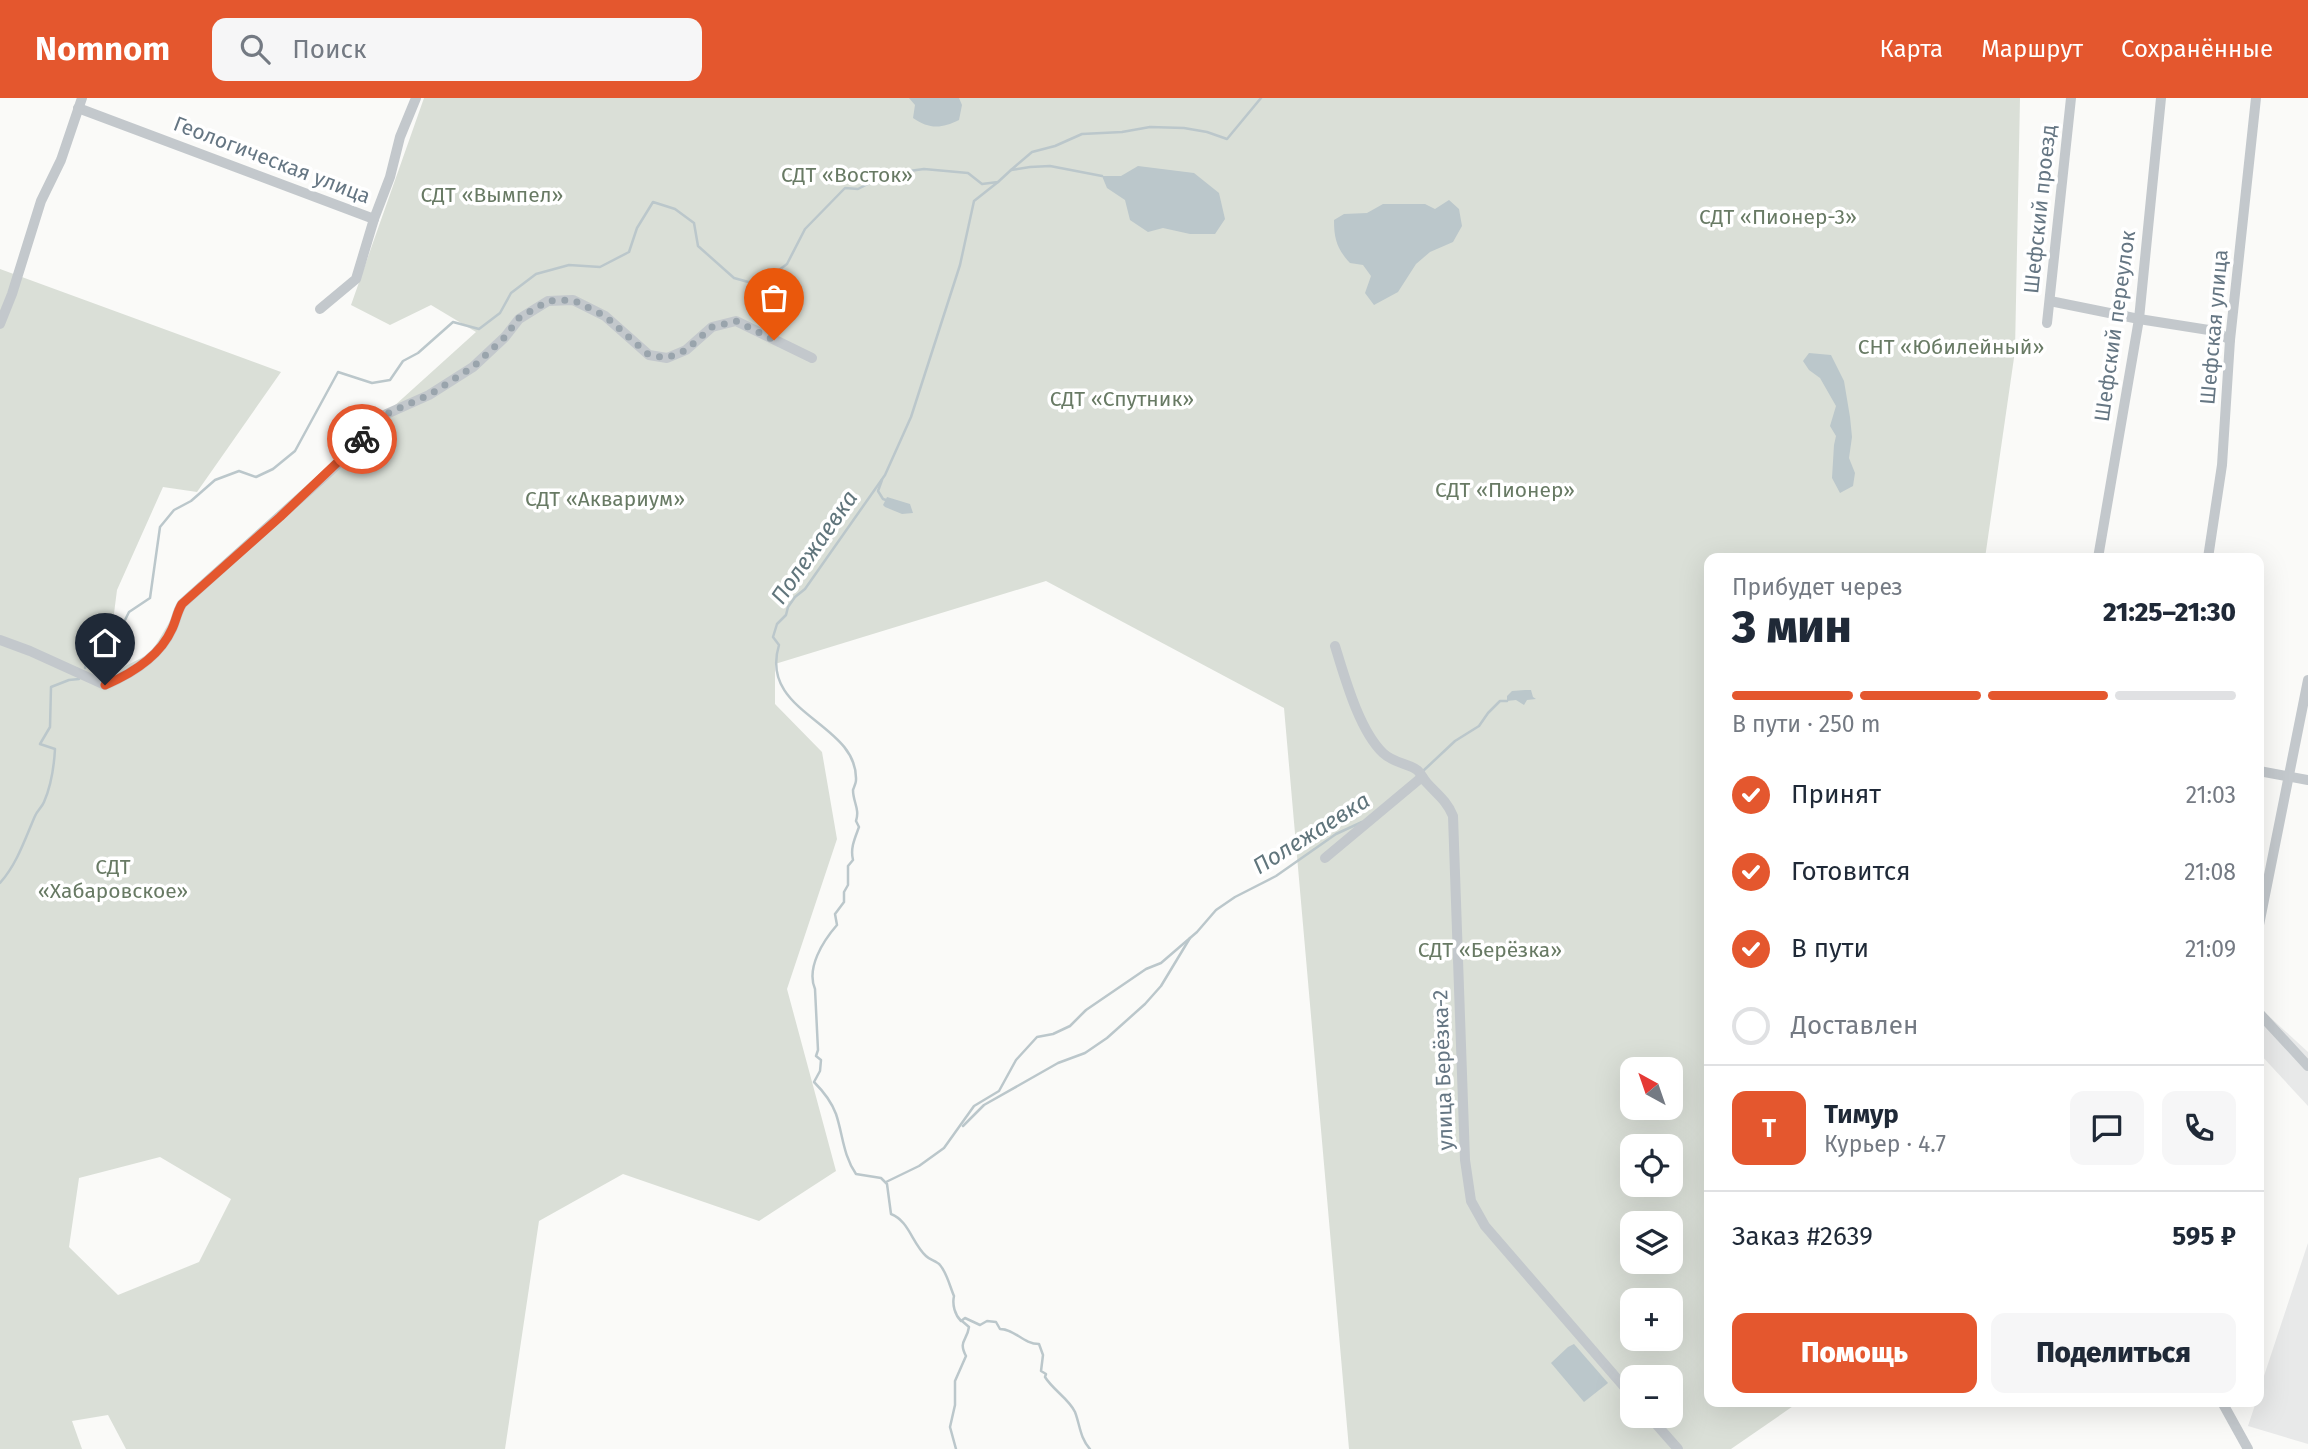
<!DOCTYPE html>
<html lang="ru">
<head>
<meta charset="utf-8">
<style>
  body { margin:0; font-family:"Fira Sans",sans-serif; background:#f6f6f7; color:#1f2937; height:100vh; display:flex; flex-direction:column; font-size:26px; white-space:nowrap }
  * { box-sizing:border-box; margin:0 }
  p { font-size:23px; color:#747a83 }
  .icon { flex:none; width:38px; height:38px; fill:none; stroke:currentColor; stroke-width:2; stroke-linecap:round; stroke-linejoin:round }
  .map { position:relative; flex:1; overflow:hidden }
  .drawer { position:absolute; left:1704px; top:455px; width:560px; height:854px; display:flex; flex-direction:column; background:#fff; border-radius:14px; box-shadow:0 7px 28px #0002 }
  .drawer>* { flex:none }
  .needle { width:46px; rotate:320deg }
  .fabs { position:absolute; left:1620px; top:959px; display:grid; gap:14px }
  .fabs a { display:grid; place-items:center; width:63px; height:63px; border-radius:14px; background:#fff; box-shadow:0 7px 28px #0002; font-size:35px }
  .pin { position:absolute; display:grid; place-items:center; width:60px; height:60px; color:#fff; margin:-72px -30px; border-radius:50% 50% 50% 0; rotate:-45deg; box-shadow:0 0 7px #0007 }
  .pin .icon { rotate:45deg }
  .courier { position:absolute; display:grid; place-items:center; width:70px; height:70px; margin:-35px; border:5px solid #e4572e; border-radius:50%; background:#fff; color:#222; box-shadow:0 2px 9px #0007 }
  .summary em { font-style:normal; font-weight:800 }
  .summary div { display:flex; flex-direction:column-reverse }
  .summary { display:flex; align-items:center; justify-content:space-between; height:119px; padding:0 28px }
  h1 { font-size:46px; font-weight:800; line-height:52px }
  .bar { display:grid; grid-template-columns:repeat(4,1fr); gap:10px 7px; align-content:center; height:84px; padding:0 28px }
  .bar i { height:9px; border-radius:5px; background:#e0e1e3 }
  .bar .selected { background:#e4572e }
  .bar p { grid-column:span 4 }
  .line { display:flex; align-items:center; gap:18px; padding:0 28px; border-top:2px solid #e0e1e3 }
  .line div { flex:1 }
  .round { display:grid; place-items:center; flex:none; width:74px; height:74px; border-radius:14px; background:#f6f6f7 }
  ol { padding:0 28px; list-style:none }
  li { display:flex; align-items:center; gap:21px; height:77px }
  li p { margin-inline-start:auto }
  li .icon { padding:7px; border-radius:50%; background:#e4572e; color:#fff; stroke-width:4 }
  li:last-child { color:#747a83 }
  li i { width:38px; height:38px; border:4px solid #e0e1e3; border-radius:50% }
  .action { display:flex; gap:14px; margin-top:auto; padding:14px 28px }
  .action a { flex:1; height:80px; border-radius:14px; background:#e4572e; color:#fff; font-size:28px; font-weight:800; line-height:80px; text-align:center }
  .action a+a { background:#f6f6f7; color:#1f2937 }
  header { display:flex; align-items:center; gap:42px; box-sizing:border-box; height:98px; padding:0 35px; background:#e4572e; color:#fff }
  header strong { font-size:33px }
  nav { display:flex; gap:38px; margin-inline-start:auto; font-size:24px }
  .search { width:490px; height:63px; background:#f6f6f7; display:flex; align-items:center; gap:18px; box-sizing:border-box; padding:0 24px; border-radius:14px; color:#747a83; font-size:26px }
  .map>svg:first-child { display:block }
  .built { fill:#e8e9e9 }
  .green { fill:#dadfd7; fill-rule:evenodd }
  .water { fill:#bbc7cb }
  .lines { fill:none; stroke-linecap:round; stroke-linejoin:round }
  .stream { stroke:#bbc7cb; stroke-width:2.5 }
  .minor { stroke:#c3c8cc; stroke-width:10 }
  .done { stroke:#99a4ac; stroke-width:7; stroke-dasharray:0 12.6 }
  .route { stroke:#e4572e; stroke-width:9 }
  .labels { text-anchor:middle; dominant-baseline:central; stroke-width:7; stroke-linejoin:round; paint-order:stroke }
  .street-label { font-size:21px; fill:#657683; stroke:#fff }
  .park-label { font-size:21px; fill:#687a64; stroke:#fff }
  .water-label { font-size:23px; font-style:italic; fill:#60757c; stroke:#fff }
</style>
</head>
<body>
<header>
<strong>Nomnom</strong>
<div class="search"><svg class="icon" aria-label="search" viewBox="0 0 24 24"><circle cx="10" cy="10" r="6"/><path d="M15 15l6 6"/></svg>Поиск</div>
<nav><a>Карта</a><a>Маршрут</a><a>Сохранённые</a></nav>
</header>
<div class="map">
<svg width="2308" height="1351" viewBox="0 0 2308 1351">
  <rect width="100%" height="100%" fill="#fafaf8"/>
  <g class="built">
    <polygon points="2259,909 2308,954 2308,1008 2259,955"/>
    <polygon points="2308,1145 2308,1346 2248,1328 2256,1304 2259,1304 2259,1293"/>
  </g>
  <path class="green" d="M424 0H2020L2015 253 1985 460H1710V945L1706 962 1710 977V1304H1799L1731 1351H1349L1284 610 1046 483 775 566V606L822 654 837 741 787 891 836 1073 759 1123 623 1076 539 1123 505 1351H126L108 1317 72 1323 82 1351H0V171L281 274 197 394 163 389 117 492 106 578 151 555 186 496 476 234 431 207 390 227 351 207ZM1633 971H1671V1010H1633ZM1633 1048H1671V1087H1633ZM160 1059 231 1101 199 1164 118 1197 69 1149 79 1080ZM1633 1125H1671V1164H1633ZM1633 1202H1671V1241H1633ZM1633 1279H1671V1318H1633Z"/>
  <g class="water">
    <path d="M909 0H959L962 7 959 22C941 31 929 31 913 20L915 7Z"/>
    <polygon points="1138,68 1194,75 1219,95 1225,121 1215,136 1190,136 1163,130 1148,134 1130,122 1125,102 1107,90 1102,78 1121,78"/>
    <path d="M1449 102 1459 111 1462 128 1453 144 1430 154 1416 166 1398 194 1374 207 1365 195 1371 178 1363 167 1350 165C1337 151 1334 141 1334 122L1344 116 1367 115 1383 106H1425L1435 111Z"/>
    <polygon points="1809,255 1831,257 1844,283 1850,319 1852,339 1849,360 1855,375 1853,388 1840,395 1832,380 1834,347 1836,338 1830,328 1836,308 1820,280 1809,272 1803,263"/>
    <polygon points="887,399 910,406 913,415 902,416 885,409 883,407"/>
    <polygon points="1525,592 1531,592 1533,599 1536,601 1527,602 1524,607 1516,602 1507,603 1507,598 1512,593"/>
    <polygon points="1574,1246 1608,1285 1584,1304 1551,1265 1568,1249"/>
  </g>
  <g class="lines">
    <g class="stream">
      <polyline points="1011,72 1032,54 1055,48 1082,36 1122,34 1150,29 1184,30 1207,34 1227,41 1261,0"/>
      <path d="M998 84 974 103 960 167 911 319 885 377 805 491 795 499 788 509 786 517 777 526 773 539 779 547C758 616 858 624 856 682 856 685 854 689 853 692 853 704 860 711 856 723L859 729C855 740 850 750 853 762L848 768V787L844 794V804L835 816 837 827C823 843 806 870 815 891L818 952 816 958 821 962 820 973 814 984C822 992 832 1005 836 1016 843 1037 843 1057 856 1076L881 1080 887 1086 891 1116C909 1123 912 1145 926 1158 930 1162 937 1163 940 1167 947 1175 950 1189 954 1198 952 1207 955 1217 961 1223L965 1220 980 1227 987 1223 996 1224 1000 1231C1015 1231 1023 1246 1039 1246L1043 1257 1041 1273 1046 1276 1045 1279C1053 1292 1069 1301 1075 1314 1080 1327 1080 1340 1090 1351"/>
      <polyline points="882,382 878,393 883,401 886,402"/>
      <polyline points="85,570 89,555 96,544 103,544 111,535 119,534 129,514 150,500 160,429 174,412 191,403 215,382 239,373 256,379 273,371 295,353 338,274 372,285 390,282 403,263 418,255 453,224 479,231 500,215 511,195 536,176 569,167 600,169 629,154 637,130 653,104 675,111 694,125 698,148 734,180 759,187 787,166 805,131 845,90 858,91 887,76 924,71 968,75 982,86 998,84 1011,72 1030,69 1050,68 1102,78"/>
      <polyline points="1423,673 1455,643 1479,628 1488,615 1500,603 1507,603"/>
      <path d="M0 785C17 766 25 741 35 718 37 713 42 709 44 704 51 688 54 669 55 651L40 646 50 629 51 589 69 582 79 581"/>
      <polyline points="963,1028 984,1007 1058,965 1085,955 1107,940 1145,906 1161,888 1190,840"/>
      <polyline points="886,1084 919,1068 944,1050 974,1008 999,993 1016,962 1037,939 1053,936 1070,928 1086,912 1146,871 1161,865 1197,834 1216,812 1235,799 1276,778 1336,736 1362,724"/>
      <path d="M956 1351 950 1329 955 1307V1283L966 1258C958 1243 967 1243 969 1229L962 1223"/>
    </g>
    <g class="minor">
      <polyline points="78,10 374,121"/>
      <polyline points="2050,203 2139,221 2215,233 2230,242"/>
      <polyline points="320,211 356,181 374,121 390,79 400,39 416,0"/>
      <polyline points="2047,225 2071,0"/>
      <polyline points="0,226 12,196 41,103 61,62 82,0"/>
      <polyline points="2098,460 2139,221 2161,0"/>
      <polyline points="2208,460 2222,367 2230,242 2256,0"/>
      <path d="M0 542 30 553 105 587C131 576 160 558 172 531 176 523 177 514 182 506L327 376 358 347 382 318 429 297 473 269 505 239 519 221 548 203 573 202 605 218 649 257 667 260 686 252 712 229 736 223 812 260"/>
      <path d="M1335 548C1345 580 1359 632 1383 655 1393 665 1410 666 1417 672 1421 675 1423 681 1427 685 1437 696 1447 703 1453 718L1465 1062 1471 1103 1485 1128 1633 1299"/>
      <polyline points="2259,673 2308,682"/>
      <polyline points="1325,760 1422,679"/>
      <polyline points="2259,827 2308,582"/>
      <polyline points="2259,915 2308,968"/>
      <polyline points="2222,1304 2248,1351"/>
      <polyline points="1649,1318 1678,1351"/>
    </g>
  </g>
  <g class="lines">
    <polyline class="done" points="362,341 382,318 429,297 473,269 505,239 519,220 548,203 573,202 605,218 649,257 667,260 686,252 712,229 736,223 774,242"/>
    <path class="route" d="M105 587C131 576 160 558 172 531 176 523 177 514 182 506L280 419 362 341"/>
  </g>
  <g class="labels">
    <g class="street-label">
      <text transform="translate(272 62) rotate(21)">Геологическая улица</text>
      <text transform="translate(2040 111) rotate(-84)">Шефский проезд</text>
      <text transform="translate(2115 228) rotate(-82)">Шефский переулок</text>
      <text transform="translate(2214 229) rotate(-85)">Шефская улица</text>
      <text transform="translate(1443 972) rotate(-92)">улица Берёзка-2</text>
    </g>
    <g class="park-label">
      <text x="847" y="77">СДТ «Восток»</text>
      <text x="492" y="97">СДТ «Вымпел»</text>
      <text x="1778" y="119">СДТ «Пионер-3»</text>
      <text x="1951" y="249">СНТ «Юбилейный»</text>
      <text x="1122" y="301">СДТ «Спутник»</text>
      <text x="1505" y="392">СДТ «Пионер»</text>
      <text x="605" y="401">СДТ «Аквариум»</text>
      <text x="113" y="769">СДТ<tspan x="113" dy="24">«Хабаровское»</tspan></text>
      <text x="1490" y="852">СДТ «Берёзка»</text>
    </g>
    <g class="water-label">
      <text transform="translate(814 449) rotate(-55)">Полежаевка</text>
      <text transform="translate(1311 735) rotate(-32)">Полежаевка</text>
    </g>
  </g>
</svg>
<div class="fabs">
<a><svg class="needle" viewBox="-14 -14 28 28"><path d="M0-13l5 13h-10z" fill="#e53935"/><path d="M0 13l5-13h-10z" fill="#747a83"/></svg></a>
<a><svg class="icon" aria-label="locate" viewBox="0 0 24 24"><circle cx="12" cy="12" r="6"/><path d="M12 2v4M12 18v4M2 12h4M18 12h4"/></svg></a>
<a><svg class="icon" aria-label="layers" viewBox="0 0 24 24"><path d="M12 4l9 5-9 5-9-5zM3 14l9 5 9-5"/></svg></a>
<a>+</a>
<a>−</a>
</div>
<div class="pin" style="left:774px;top:242px;background:#ea580c"><svg class="icon" aria-label="bag" viewBox="0 0 24 24"><path d="M5 8h14l-1 12H6zM9 8a3 3 0 0 1 6 0"/></svg></div>
<div class="pin" style="left:105px;top:587px;background:#1f2937"><svg class="icon" aria-label="home" viewBox="0 0 24 24"><path d="M3 11l9-7 9 7M6 9v11h12V9"/></svg></div>
<div class="courier" style="left:362px;top:341px"><svg class="icon" aria-label="bike" viewBox="0 0 24 24"><circle cx="6" cy="16" r="4"/><circle cx="18" cy="16" r="4"/><path d="M6 16l4-8h5l3 8M10 8l3 8H6M13 5h3"/></svg></div>
<section class="drawer">
<div class="summary"><div><h1>3 мин</h1><p>Прибудет через</p></div><em>21:25–21:30</em></div>
<div class="bar"><i class="selected"></i><i class="selected"></i><i class="selected"></i><i></i><p>В пути · 250 m</p></div>
<ol>
<li><svg class="icon" aria-label="check" viewBox="0 0 24 24"><path d="M5 12l5 5 9-10"/></svg>Принят<p>21:03</p></li>
<li><svg class="icon" aria-label="check" viewBox="0 0 24 24"><path d="M5 12l5 5 9-10"/></svg>Готовится<p>21:08</p></li>
<li><svg class="icon" aria-label="check" viewBox="0 0 24 24"><path d="M5 12l5 5 9-10"/></svg>В пути<p>21:09</p></li>
<li><i></i>Доставлен</li>
</ol>
<div class="line" style="height:126px"><b class="round" style="background:#e4572e;color:#fff">Т</b><div><b>Тимур</b><p>Курьер · 4.7</p></div><a class="round"><svg class="icon" aria-label="chat" viewBox="0 0 24 24"><path d="M4 5h16v11H9l-5 4z"/></svg></a><a class="round"><svg class="icon" aria-label="phone" viewBox="0 0 24 24"><path d="M5 4h4l2 5-3 2q2 4 5 5l2-3 5 2v4C11 20 4 13 5 4z"/></svg></a></div>
<div class="line" style="height:91px"><div>Заказ #2639</div><b>595 ₽</b></div>
<div class="action"><a>Помощь</a><a>Поделиться</a></div>
</section>
</div>
</body>
</html>
